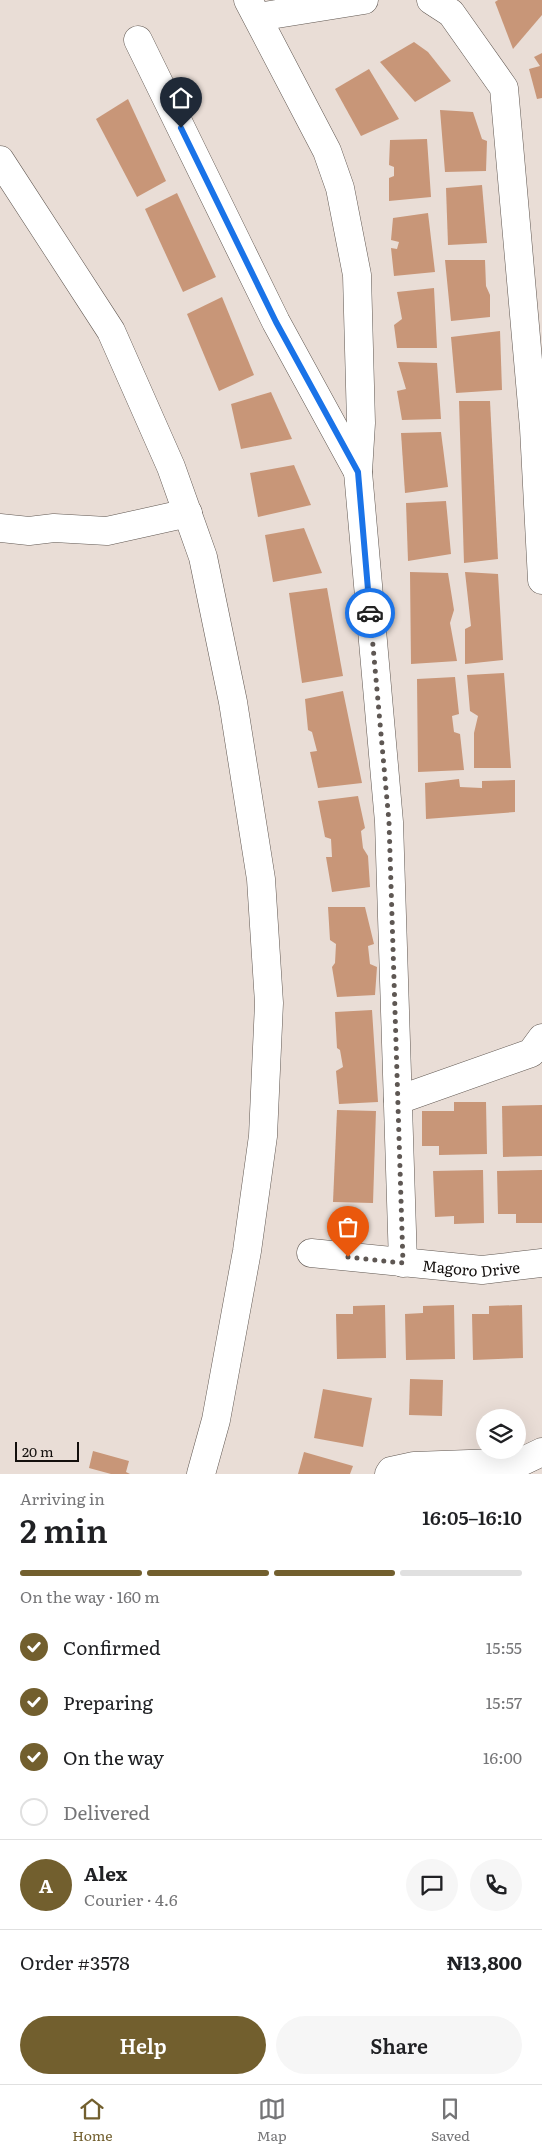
<!DOCTYPE html>
<html lang="en">
<head>
<meta charset="utf-8">
<style>
  body { margin:0; font-family:Literata,serif; background:#f6f6f6; color:#202124; height:100vh; display:flex; flex-direction:column; font-size:19px; white-space:nowrap }
  * { box-sizing:border-box; margin:0 }
  p { font-size:16px; color:#757577 }
  .icon { flex:none; width:28px; height:28px; fill:none; stroke:currentColor; stroke-width:2; stroke-linecap:round; stroke-linejoin:round }
  .map { position:relative; height:1474px; overflow:hidden }
  .details { display:flex; flex-direction:column; background:#fff; flex:1 }
  .details>* { flex:none }
  .fabs { position:absolute; left:476px; top:1409px; display:grid; gap:10px }
  .fabs a { display:grid; place-items:center; width:50px; height:50px; border-radius:50%; background:#fff; box-shadow:0 5px 20px #0002; font-size:25px }
  .scale { position:absolute; left:15px; bottom:12px; width:64px; box-sizing:border-box; padding-left:5px; border:2px solid #130f0d; border-top:0; font-size:14px; line-height:18px; white-space:nowrap; color:#130f0d; -webkit-text-stroke:4px #e9ddd6; paint-order:stroke }
  .pin { position:absolute; display:grid; place-items:center; width:42px; height:42px; color:#fff; margin:-51px -21px; border-radius:50% 50% 50% 0; rotate:-45deg; box-shadow:0 0 5px #0007 }
  .pin .icon { rotate:45deg }
  .courier { position:absolute; display:grid; place-items:center; width:50px; height:50px; margin:-25px; border:4px solid #1a73e8; border-radius:50%; background:#fff; color:#222; box-shadow:0 1px 6px #0007 }
  .overview em { font-style:normal; font-weight:600 }
  .overview div { display:flex; flex-direction:column-reverse }
  .overview { display:flex; align-items:center; justify-content:space-between; height:85px; padding:0 20px }
  h1 { font-size:32px; font-weight:600; line-height:38px }
  .bar { display:grid; grid-template-columns:repeat(4,1fr); gap:8px 5px; align-content:center; height:60px; padding:0 20px }
  .bar i { height:6px; border-radius:4px; background:#e0e0e0 }
  .bar .on { background:#725f2e }
  .bar p { grid-column:span 4 }
  .line { display:flex; align-items:center; gap:12px; padding:0 20px; border-top:1px solid #e0e0e0 }
  .line div { flex:1 }
  .round { display:grid; place-items:center; flex:none; width:52px; height:52px; border-radius:26px; background:#f6f6f6 }
  ol { padding:0 20px; list-style:none }
  li { display:flex; align-items:center; gap:15px; height:55px }
  li p { margin-inline-start:auto }
  li .icon { padding:5px; border-radius:50%; background:#725f2e; color:#fff; stroke-width:4 }
  li:last-child { color:#757577 }
  li i { width:28px; height:28px; border:2px solid #e0e0e0; border-radius:50% }
  .cta { display:flex; gap:10px; margin-top:auto; padding:10px 20px }
  .cta a { flex:1; height:58px; border-radius:30px; background:#725f2e; color:#fff; font-size:20px; font-weight:600; line-height:58px; text-align:center }
  .cta a+a { background:#f6f6f6; color:#202124 }
  .menu { display:flex; justify-content:space-around; align-items:center; height:70px; border-top:1px solid #e0e0e0; background:#fff; font-size:14px; color:#757577 }
  .menu a { display:grid; justify-items:center; gap:2px }
  .menu .on { color:#725f2e }
  .map>svg:first-child { display:block }
  .building { fill:#c89678 }
  .lines { fill:none; stroke-linecap:round; stroke-linejoin:round }
  .minor-casing { stroke:#605751; stroke-width:29 }
  .minor { stroke:#fff; stroke-width:28 }
  .done { stroke:#5e5753; stroke-width:5; stroke-dasharray:0 9 }
  .route { stroke:#1a73e8; stroke-width:6 }
  .labels { text-anchor:middle; dominant-baseline:central; stroke-width:5; stroke-linejoin:round; paint-order:stroke }
  .street-label { font-size:15px; fill:#130f0d; stroke:#e9ddd6 }
</style>
</head>
<body>
<div class="map">
<svg width="542" height="1474" viewBox="0 0 542 1474">
  <rect width="100%" height="100%" fill="#e9ddd6"/>
  <g class="building">
    <polygon points="498,0 542,0 542,15 513,49 495,2"/>
    <polygon points="414,42 428,52 451,81 415,102 380,62"/>
    <polygon points="542,53 542,98 537,99 529,69 540,66 534,57"/>
    <polygon points="369,69 399,119 361,136 335,89"/>
    <polygon points="128,99 166,181 137,197 96,119"/>
    <polygon points="440,110 473,112 482,139 487,141 486,171 445,172"/>
    <polygon points="427,139 431,197 389,201 389,178 394,176 394,167 389,165 390,140"/>
    <polygon points="482,185 487,243 448,245 446,188"/>
    <polygon points="177,193 216,277 183,292 145,209"/>
    <polygon points="428,213 435,272 394,276 391,248 397,249 399,242 391,240 393,218"/>
    <polygon points="445,260 485,260 486,286 490,295 490,317 451,321"/>
    <polygon points="434,288 437,348 397,348 394,325 402,319 397,292"/>
    <polygon points="222,297 254,375 219,391 187,314"/>
    <polygon points="500,331 502,390 456,393 451,337"/>
    <polygon points="398,362 437,363 441,419 402,420 397,391 406,389"/>
    <polygon points="271,392 292,439 241,449 231,404"/>
    <polygon points="459,401 490,401 498,559 464,563"/>
    <polygon points="441,432 448,487 405,493 401,433"/>
    <polygon points="294,465 311,505 258,517 250,473"/>
    <polygon points="446,501 451,554 408,561 406,503"/>
    <polygon points="304,528 322,573 273,582 265,535"/>
    <polygon points="410,572 448,573 454,610 450,623 457,661 411,664"/>
    <polygon points="465,572 498,574 503,660 465,664 465,629 471,626"/>
    <polygon points="327,588 343,676 302,683 289,593"/>
    <polygon points="504,673 511,768 474,768 474,733 478,716 470,711 467,675"/>
    <polygon points="455,677 459,714 452,716 454,732 460,734 464,770 418,772 417,679"/>
    <polygon points="343,691 362,783 318,788 310,752 317,751 312,732 308,730 305,699"/>
    <polygon points="459,779 460,787 482,788 482,781 515,780 515,812 426,819 425,783"/>
    <polygon points="358,796 365,828 361,831 363,848 368,856 370,887 332,892 326,857 332,857 331,839 325,837 318,801"/>
    <polygon points="328,907 365,907 374,944 368,946 370,964 377,967 375,995 337,997 332,967 335,963 336,944 330,940"/>
    <polygon points="372,1010 378,1102 339,1104 336,1071 343,1067 340,1050 337,1048 335,1012"/>
    <polygon points="454,1102 486,1102 487,1154 439,1155 439,1146 422,1146 422,1111 454,1111"/>
    <polygon points="542,1105 542,1156 503,1157 502,1106"/>
    <polygon points="337,1110 376,1111 373,1203 333,1202"/>
    <polygon points="483,1170 484,1223 454,1224 454,1216 435,1217 433,1171"/>
    <polygon points="542,1170 542,1223 516,1223 516,1214 498,1214 497,1171"/>
    <polygon points="385,1305 386,1358 337,1359 336,1314 353,1314 353,1306"/>
    <polygon points="454,1305 455,1359 406,1360 405,1314 423,1313 423,1306"/>
    <polygon points="522,1305 523,1358 473,1360 472,1314 489,1314 489,1306"/>
    <polygon points="410,1379 443,1380 442,1416 409,1415"/>
    <polygon points="323,1389 372,1398 363,1447 314,1438"/>
    <polygon points="93,1451 129,1461 126,1472 130,1474 111,1474 89,1468"/>
    <polygon points="304,1452 353,1466 350,1474 298,1474"/>
  </g>
  <g class="lines">
    <g class="minor-casing">
      <g id="minor">
        <polyline points="248,0 327,151 340,188 357,275 361,423 358,472 389,822 403,1263"/>
        <polyline points="431,0 451,13 504,88 534,428 542,580"/>
        <polyline points="258,17 364,0"/>
        <polyline points="138,40 276,322 358,472"/>
        <polyline points="0,160 111,331 171,467 203,557 233,702 261,879 269,1003 263,1136 247,1251 216,1420 201,1474"/>
        <polyline points="0,528 29,531 54,528 107,531 188,513"/>
        <polyline points="398,1100 531,1053 542,1038"/>
        <path id="s1" d="M311 1253 482 1270 542 1263"/>
        <polyline points="389,1474 391,1471 414,1466 521,1462 542,1452"/>
      </g>
    </g>
    <use href="#minor" class="minor"/>
  </g>
  <g class="lines">
    <polyline class="done" points="348,1257 403,1263 389,822 370,613"/>
    <polyline class="route" points="181,128 276,322 358,472 370,613"/>
  </g>
  <g class="labels">
    <g class="street-label">
      <text stroke="none"><textPath href="#s1" startOffset="161">Magoro Drive</textPath></text>
    </g>
  </g>
</svg>
<div class="fabs">
<a><svg class="icon" aria-label="layers" viewBox="0 0 24 24"><path d="M12 4l9 5-9 5-9-5zM3 14l9 5 9-5"/></svg></a>
</div>
<div class="scale">20 m</div>
<div class="pin" style="left:348px;top:1257px;background:#ea580c"><svg class="icon" aria-label="bag" viewBox="0 0 24 24"><path d="M5 8h14l-1 12H6zM9 8a3 3 0 0 1 6 0"/></svg></div>
<div class="pin" style="left:181px;top:128px;background:#1f2937"><svg class="icon" aria-label="home" viewBox="0 0 24 24"><path d="M3 11l9-7 9 7M6 9v11h12V9"/></svg></div>
<div class="courier" style="left:370px;top:613px"><svg class="icon" aria-label="car" viewBox="0 0 24 24"><path d="M5 17H2v-5l4-1 3-4h7l3 4 3 1v5h-3M9 17h6M6 11h13"/><circle cx="7" cy="17" r="2"/><circle cx="17" cy="17" r="2"/></svg></div>
</div>
<section class="details">
<div class="overview"><div><h1>2 min</h1><p>Arriving in</p></div><em>16:05–16:10</em></div>
<div class="bar"><i class="on"></i><i class="on"></i><i class="on"></i><i></i><p>On the way · 160 m</p></div>
<ol>
<li><svg class="icon" aria-label="check" viewBox="0 0 24 24"><path d="M5 12l5 5 9-10"/></svg>Confirmed<p>15:55</p></li>
<li><svg class="icon" aria-label="check" viewBox="0 0 24 24"><path d="M5 12l5 5 9-10"/></svg>Preparing<p>15:57</p></li>
<li><svg class="icon" aria-label="check" viewBox="0 0 24 24"><path d="M5 12l5 5 9-10"/></svg>On the way<p>16:00</p></li>
<li><i></i>Delivered</li>
</ol>
<div class="line" style="height:90px"><b class="round" style="background:#725f2e;color:#fff">A</b><div><b>Alex</b><p>Courier · 4.6</p></div><a class="round"><svg class="icon" aria-label="chat" viewBox="0 0 24 24"><path d="M4 5h16v11H9l-5 4z"/></svg></a><a class="round"><svg class="icon" aria-label="phone" viewBox="0 0 24 24"><path d="M5 4h4l2 5-3 2q2 4 5 5l2-3 5 2v4C11 20 4 13 5 4z"/></svg></a></div>
<div class="line" style="height:65px"><div>Order #3578</div><b>₦13,800</b></div>
<div class="cta"><a>Help</a><a>Share</a></div>
</section>
<nav class="menu">
<a class="on"><svg class="icon" aria-label="home" viewBox="0 0 24 24"><path d="M3 11l9-7 9 7M6 9v11h12V9"/></svg>Home</a>
<a><svg class="icon" aria-label="map" viewBox="0 0 24 24"><path d="M3 6l6-2 6 2 6-2v14l-6 2-6-2-6 2zM9 4v14M15 6v14"/></svg>Map</a>
<a><svg class="icon" aria-label="saved" viewBox="0 0 24 24"><path d="M7 4h10v16l-5-4-5 4z"/></svg>Saved</a>
</nav>
</body>
</html>
